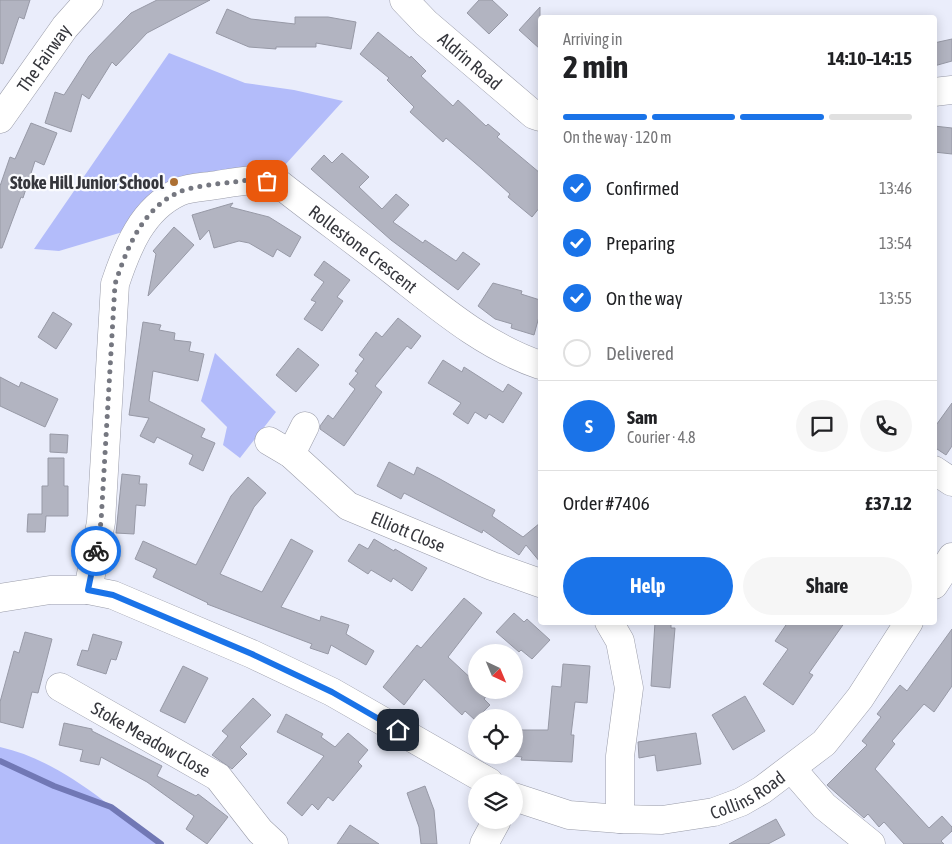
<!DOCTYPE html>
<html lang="en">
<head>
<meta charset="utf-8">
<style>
  body { margin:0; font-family:"Asap Condensed",sans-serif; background:#f6f6f6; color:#202124; height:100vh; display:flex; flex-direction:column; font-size:19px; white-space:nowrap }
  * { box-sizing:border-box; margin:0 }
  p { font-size:16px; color:#757577 }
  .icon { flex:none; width:28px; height:28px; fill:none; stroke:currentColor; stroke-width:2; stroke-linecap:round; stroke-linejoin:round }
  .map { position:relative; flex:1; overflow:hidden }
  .drawer { position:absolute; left:538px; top:15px; width:399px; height:610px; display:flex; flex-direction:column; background:#fff; border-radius:5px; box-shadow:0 2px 12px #0003 }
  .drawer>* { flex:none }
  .needle { width:32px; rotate:136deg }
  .controls { position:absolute; left:468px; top:644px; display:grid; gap:10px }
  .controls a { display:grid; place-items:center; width:55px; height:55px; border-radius:50%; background:#fff; box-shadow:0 2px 12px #0003; font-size:25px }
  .pin { position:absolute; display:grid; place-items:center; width:42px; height:42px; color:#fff; margin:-21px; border-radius:10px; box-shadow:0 2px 8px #0006 }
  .courier { position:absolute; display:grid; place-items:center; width:50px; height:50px; margin:-25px; border:4px solid #1a73e8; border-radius:50%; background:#fff; color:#222; box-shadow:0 1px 6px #0007 }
  .headline em { font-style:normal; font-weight:700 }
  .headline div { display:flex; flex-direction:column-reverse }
  .headline { display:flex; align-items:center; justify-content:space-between; height:85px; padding:0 25px }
  h1 { font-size:32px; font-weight:700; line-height:38px }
  .bar { display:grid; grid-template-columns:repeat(4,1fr); gap:8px 5px; align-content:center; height:60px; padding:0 25px }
  .bar i { height:6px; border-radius:4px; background:#e0e0e0 }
  .bar .on { background:#1a73e8 }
  .bar p { grid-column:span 4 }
  .line { display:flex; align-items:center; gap:12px; padding:0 25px; border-top:1px solid #e0e0e0 }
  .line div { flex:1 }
  .round { display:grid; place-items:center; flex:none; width:52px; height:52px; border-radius:26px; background:#f6f6f6 }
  ol { padding:0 25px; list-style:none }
  li { display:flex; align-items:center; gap:15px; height:55px }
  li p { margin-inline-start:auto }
  li .icon { padding:5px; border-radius:50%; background:#1a73e8; color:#fff; stroke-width:4 }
  li:last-child { color:#757577 }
  li i { width:28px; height:28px; border:2px solid #e0e0e0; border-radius:50% }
  .primary-button { display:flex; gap:10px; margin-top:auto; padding:10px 25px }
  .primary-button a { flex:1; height:58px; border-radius:30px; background:#1a73e8; color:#fff; font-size:20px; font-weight:700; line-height:58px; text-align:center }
  .primary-button a+a { background:#f6f6f6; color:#202124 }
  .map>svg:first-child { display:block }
  .green { fill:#b3bcfa }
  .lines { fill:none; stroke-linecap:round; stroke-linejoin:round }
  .stream { stroke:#7178b5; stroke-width:6 }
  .building { fill:#b2b4c1; stroke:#9799a6 }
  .minor-casing { stroke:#9a9ca9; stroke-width:29 }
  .minor { stroke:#fff; stroke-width:28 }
  .done { stroke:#757780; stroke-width:5; stroke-dasharray:0 9 }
  .route { stroke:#1a73e8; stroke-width:6 }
  .poi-dot { fill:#ac6f33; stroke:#fafbfe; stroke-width:2 }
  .labels { text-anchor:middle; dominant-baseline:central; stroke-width:4.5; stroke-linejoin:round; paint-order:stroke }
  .street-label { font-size:18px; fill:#36373d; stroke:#fafbfe }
  .poi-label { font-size:18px; font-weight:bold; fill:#36373d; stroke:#fafbfe; text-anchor:end }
</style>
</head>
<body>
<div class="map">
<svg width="952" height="844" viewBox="0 0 952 844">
  <rect width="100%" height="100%" fill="#eaedfb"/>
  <g class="green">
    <polygon points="169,53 245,83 294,90 343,101 275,176 249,170 126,231 59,251 34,249"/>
    <polygon points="215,353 276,412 240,458 223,445 227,427 201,401"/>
    <path d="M0 747C62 761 110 807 160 844H0Z"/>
  </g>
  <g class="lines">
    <polyline class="stream" points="0,761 54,786 111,807 161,844"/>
  </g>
  <g class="building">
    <polygon points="0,0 30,0 24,19 19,17 3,64 0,63"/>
    <polygon points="157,0 210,0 147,33 116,66 112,62 89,99 82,94 71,132 45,123 55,92 64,95 89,56 131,13"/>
    <polygon points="479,0 492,0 508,15 489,34 467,13"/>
    <polygon points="540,7 540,49 519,30"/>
    <polygon points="227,9 251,19 295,24 295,17 328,17 356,22 351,49 316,43 316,47 276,47 276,49 249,47 216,33"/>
    <polygon points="378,32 410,58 411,56 426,71 421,76 453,106 458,100 486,126 488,124 500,134 497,137 540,173 540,207 532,217 508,197 510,194 481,168 446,138 443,142 410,112 414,107 387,80 389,78 360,54"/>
    <polygon points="952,39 952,61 934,66 934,43"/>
    <polygon points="31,123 57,133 44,165 35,161 23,198 21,197 2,248 0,248 0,186 10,157 15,159"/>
    <polygon points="934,126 952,128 952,154 934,152"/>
    <polygon points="342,153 369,177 359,187 382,209 396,194 409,205 393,222 423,243 425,240 456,261 463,252 480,264 458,290 391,240 311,169 324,155 332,163"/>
    <polygon points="233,203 230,207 269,217 301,237 290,257 277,249 273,257 249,243 239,241 214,248 209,230 200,240 192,215"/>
    <polygon points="174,227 194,245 148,296 156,254 153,251"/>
    <polygon points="324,261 350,280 337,297 343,301 322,331 304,319 316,302 311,300 324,282 314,275"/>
    <polygon points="493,283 522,291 521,294 540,300 540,313 534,335 511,328 512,324 495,319 478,306"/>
    <polygon points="53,312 72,324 56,349 38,337"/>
    <polygon points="398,318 421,336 411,349 407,346 375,386 382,392 344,446 320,429 320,426 328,415 333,419 355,389 349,384 358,373 355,371 364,359 359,355 376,332 382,337"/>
    <polygon points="143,322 161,325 159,330 175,333 174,340 191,342 189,351 204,354 198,381 153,371 149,401 205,429 201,437 215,443 203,471 189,464 193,455 157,437 154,443 140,436 149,418 129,415"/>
    <polygon points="298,348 319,365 296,392 276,375"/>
    <polygon points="443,360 462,372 464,367 503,392 508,384 522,393 503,423 489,414 486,419 475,412 468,424 453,414 461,403 428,383"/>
    <polygon points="0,377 19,387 21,382 58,399 45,427 0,406"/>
    <polygon points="952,403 952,446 946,455 934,447 934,428"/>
    <polygon points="50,434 68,435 67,453 50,452"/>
    <polygon points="48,458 64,458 64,486 68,486 68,516 46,516 45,532 27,532 28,514 42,514 42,486 48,486"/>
    <polygon points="389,462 414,475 417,467 440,479 495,510 492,516 523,537 540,523 540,562 526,545 519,555 483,530 482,533 404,493 401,499 377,486"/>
    <polygon points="122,474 140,476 139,484 147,484 145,506 136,505 134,534 116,533"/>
    <polygon points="248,477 266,493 254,507 220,574 262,592 291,539 313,551 281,607 320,621 321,616 349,625 346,634 374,651 366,665 331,645 328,654 310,648 312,644 207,604 208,603 153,577 157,569 135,559 143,541 196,565 231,496"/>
    <polygon points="374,539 394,551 395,549 427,568 412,591 393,578 391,582 371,570 368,574 348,561 359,544 368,549"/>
    <polygon points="464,598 482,613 448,657 476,683 476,690 483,690 488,694 484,699 490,705 475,720 465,711 462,715 424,679 404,705 383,687 417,645 421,648"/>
    <polygon points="514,613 524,622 527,619 550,640 532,659 521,650 519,652 496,632"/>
    <polygon points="655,622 671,622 671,628 675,628 670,688 651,686"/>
    <polygon points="788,622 845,622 809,673 813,675 793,705 763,684 788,649 775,641"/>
    <polygon points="952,629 952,686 934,712 924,704 892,741 895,744 875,769 929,828 942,816 952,827 952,831 941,841 944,844 904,844 884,822 879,827 868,814 864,818 827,785 867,745 862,741 881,717 877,714 900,685 907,691"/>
    <polygon points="25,632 52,639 38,693 32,692 23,728 0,722 0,702 14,651 19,653"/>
    <polygon points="93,634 122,642 116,660 111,659 106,674 77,665 82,650 88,651"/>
    <polygon points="563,664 590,666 587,703 575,702 571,735 574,735 572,762 521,760 522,757 514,756 514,730 548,730 552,686 561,687"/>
    <polygon points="183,666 208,678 185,723 160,711"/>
    <polygon points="745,696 765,731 733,750 712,715"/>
    <polygon points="253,698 271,715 240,747 247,754 232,769 212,755 228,736 222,731"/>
    <polygon points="286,714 323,734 321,737 335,747 348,733 368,750 358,762 362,766 333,801 328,797 318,810 312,804 302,816 287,803 324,756 277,732"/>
    <polygon points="64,723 92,729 92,731 162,766 157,776 196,796 198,794 228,817 207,844 186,829 194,816 147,782 101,757 99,765 80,761 83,750 59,745"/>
    <polygon points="696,733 701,764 657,771 655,755 639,758 638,742"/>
    <polygon points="425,786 434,810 437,844 421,844 419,827 407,793"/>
    <polygon points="776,819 785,835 768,844 729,844"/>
    <polygon points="350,825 379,844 337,844"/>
  </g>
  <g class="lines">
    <g class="minor-casing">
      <g id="minor">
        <path id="s1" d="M404 0 426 23 534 115 540 117"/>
        <polyline points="934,92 952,90"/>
        <path id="s2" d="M0 119 65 27 89 0"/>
        <path id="s3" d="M269 441 291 454 348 506 492 566 540 583"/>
        <polyline points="291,454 305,426"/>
        <polyline points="934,470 952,482"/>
        <polyline points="934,585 952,557"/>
        <path id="s4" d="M88 590 101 522 115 284C127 248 142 209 179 192 190 187 206 187 217 185 242 181 253 178 278 183 316 213 355 241 393 271 439 307 484 346 540 365"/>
        <polyline points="0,598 50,590 88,590 113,595 252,654 332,692 489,782"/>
        <polyline points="609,622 620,641 629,688 620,756 620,819"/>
        <path id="s5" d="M60 687 218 777 260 831 274 844"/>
        <polyline points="792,769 824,806 871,844"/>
        <path id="s6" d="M514 797 569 815 620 819 662 820 714 812 741 802 762 790 824 743 860 698 909 622"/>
        <polyline points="484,844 497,820"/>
      </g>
    </g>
    <use href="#minor" class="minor"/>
  </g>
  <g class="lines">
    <path class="done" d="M96 551 101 522 115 284C127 248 142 209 179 192 194 185 238 182 256 179L267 181"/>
    <polyline class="route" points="96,551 88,590 113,595 252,654 332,692 398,730"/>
  </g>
  <circle class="poi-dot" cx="174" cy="182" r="5"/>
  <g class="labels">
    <g class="street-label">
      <text stroke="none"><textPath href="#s2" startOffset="75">The Fairway</textPath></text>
      <text stroke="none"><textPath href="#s1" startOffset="90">Aldrin Road</textPath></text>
      <text stroke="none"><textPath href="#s4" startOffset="631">Rollestone Crescent</textPath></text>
      <text stroke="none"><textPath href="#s3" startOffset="168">Elliott Close</textPath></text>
      <text stroke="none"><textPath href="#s5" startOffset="105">Stoke Meadow Close</textPath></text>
      <text stroke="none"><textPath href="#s6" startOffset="241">Collins Road</textPath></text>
    </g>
    <g class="poi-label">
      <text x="164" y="182">Stoke Hill Junior School</text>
    </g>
  </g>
</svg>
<div class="controls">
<a><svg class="needle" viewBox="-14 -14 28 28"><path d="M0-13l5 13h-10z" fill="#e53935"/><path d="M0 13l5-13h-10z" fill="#757577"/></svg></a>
<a><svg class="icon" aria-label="locate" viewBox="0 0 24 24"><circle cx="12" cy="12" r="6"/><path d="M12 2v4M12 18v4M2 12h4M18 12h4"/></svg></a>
<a><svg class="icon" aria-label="layers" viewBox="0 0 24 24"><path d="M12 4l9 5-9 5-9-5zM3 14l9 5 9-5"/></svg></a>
</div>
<div class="pin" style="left:267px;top:181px;background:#ea580c"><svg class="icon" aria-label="bag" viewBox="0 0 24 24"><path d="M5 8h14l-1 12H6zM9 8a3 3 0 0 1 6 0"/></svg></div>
<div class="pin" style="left:398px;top:730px;background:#1f2937"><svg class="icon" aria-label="home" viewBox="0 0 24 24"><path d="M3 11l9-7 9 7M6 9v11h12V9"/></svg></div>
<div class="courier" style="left:96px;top:551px"><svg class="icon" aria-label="bike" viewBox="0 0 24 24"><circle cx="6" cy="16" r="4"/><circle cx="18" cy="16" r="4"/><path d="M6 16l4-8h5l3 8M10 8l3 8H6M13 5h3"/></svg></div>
<section class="drawer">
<div class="headline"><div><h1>2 min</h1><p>Arriving in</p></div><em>14:10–14:15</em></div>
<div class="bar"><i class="on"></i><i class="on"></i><i class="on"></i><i></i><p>On the way · 120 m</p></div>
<ol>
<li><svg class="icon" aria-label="check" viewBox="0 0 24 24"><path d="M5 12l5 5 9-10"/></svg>Confirmed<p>13:46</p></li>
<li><svg class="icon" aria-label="check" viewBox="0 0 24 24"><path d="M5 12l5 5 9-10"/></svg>Preparing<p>13:54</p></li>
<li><svg class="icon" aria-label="check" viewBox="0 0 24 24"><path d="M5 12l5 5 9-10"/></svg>On the way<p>13:55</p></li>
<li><i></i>Delivered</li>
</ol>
<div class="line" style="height:90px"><b class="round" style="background:#1a73e8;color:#fff">S</b><div><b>Sam</b><p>Courier · 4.8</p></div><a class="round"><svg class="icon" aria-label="chat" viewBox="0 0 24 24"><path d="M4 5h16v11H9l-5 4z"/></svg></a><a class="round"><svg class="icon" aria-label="phone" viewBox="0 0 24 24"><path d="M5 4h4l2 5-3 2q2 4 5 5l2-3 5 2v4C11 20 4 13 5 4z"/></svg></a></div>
<div class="line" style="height:65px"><div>Order #7406</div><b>£37.12</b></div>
<div class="primary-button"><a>Help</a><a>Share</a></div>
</section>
</div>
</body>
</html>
